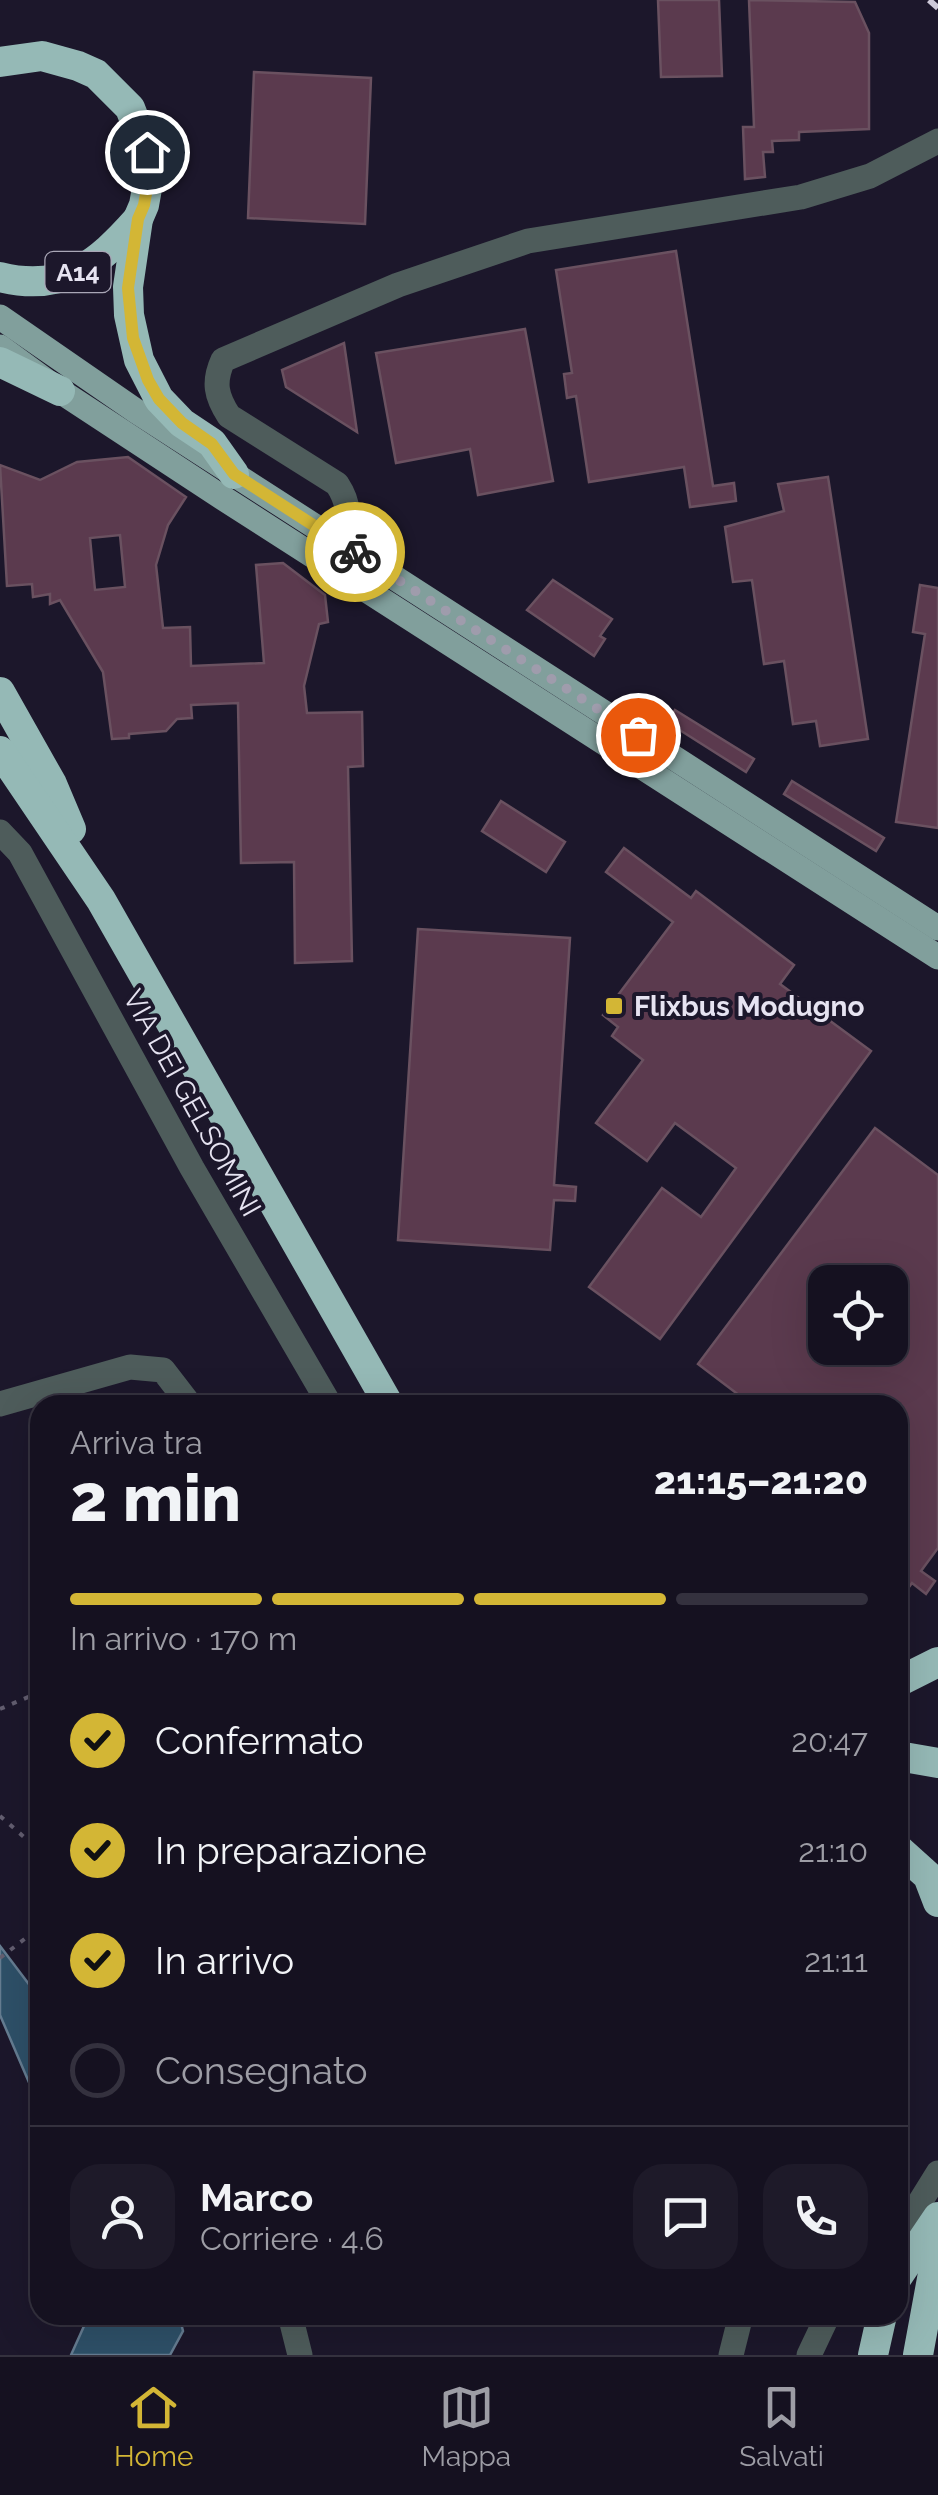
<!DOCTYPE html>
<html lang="it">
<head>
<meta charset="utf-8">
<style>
  body { margin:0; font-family:Raleway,sans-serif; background:#1e1a29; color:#f1f3f6; height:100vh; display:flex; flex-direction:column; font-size:38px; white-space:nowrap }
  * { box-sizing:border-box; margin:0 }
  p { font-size:32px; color:#9d9da5 }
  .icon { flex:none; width:55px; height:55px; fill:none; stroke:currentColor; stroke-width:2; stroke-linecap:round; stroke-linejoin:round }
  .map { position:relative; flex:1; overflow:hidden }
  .details { position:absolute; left:30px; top:1395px; width:878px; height:930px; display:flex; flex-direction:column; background:#151120; border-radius:30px; box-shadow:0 10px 40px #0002,0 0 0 2px #34313e }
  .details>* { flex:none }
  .tools { position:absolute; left:808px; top:1265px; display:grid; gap:20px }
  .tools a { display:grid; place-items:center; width:100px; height:100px; border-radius:20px; background:#151120; box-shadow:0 10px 40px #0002,0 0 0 2px #34313e; font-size:50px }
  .pin { position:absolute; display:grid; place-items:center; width:85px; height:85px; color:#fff; margin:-42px; border:5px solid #fff; border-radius:50%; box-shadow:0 2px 10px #0007 }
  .courier { position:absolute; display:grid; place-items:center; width:100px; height:100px; margin:-50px; border:8px solid #d3b635; border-radius:50%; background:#fff; color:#222; box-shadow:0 2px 12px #0007 }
  .head em { font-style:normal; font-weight:800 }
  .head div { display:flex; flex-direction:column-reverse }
  .head { display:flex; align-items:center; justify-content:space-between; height:170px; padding:0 40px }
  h1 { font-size:65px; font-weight:800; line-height:75px }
  .bar { display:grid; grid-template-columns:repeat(4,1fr); gap:15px 10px; align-content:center; height:120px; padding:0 40px }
  .bar i { height:12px; border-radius:8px; background:#34313e }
  .bar .selected { background:#d3b635 }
  .bar p { grid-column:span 4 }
  .line { display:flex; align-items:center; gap:25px; padding:0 40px; border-top:2px solid #34313e }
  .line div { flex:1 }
  .round { display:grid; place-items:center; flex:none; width:105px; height:105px; border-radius:30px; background:#1e1a29 }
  ol { padding:0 40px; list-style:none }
  li { display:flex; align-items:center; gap:30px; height:110px }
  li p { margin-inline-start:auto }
  li .icon { padding:10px; border-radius:50%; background:#d3b635; color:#111; stroke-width:4 }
  li:last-child { color:#9d9da5 }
  li i { width:55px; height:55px; border:5px solid #34313e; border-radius:50% }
  .tabs { display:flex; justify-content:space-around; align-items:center; height:140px; border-top:2px solid #34313e; background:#151120; font-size:28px; color:#9d9da5 }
  .tabs a { display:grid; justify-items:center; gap:5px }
  .tabs .selected { color:#d3b635 }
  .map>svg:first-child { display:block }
  .water { fill:#2e5068; stroke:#657c91; stroke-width:2.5 }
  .building { fill:#5b3a4e; stroke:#6a5160; stroke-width:2.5; fill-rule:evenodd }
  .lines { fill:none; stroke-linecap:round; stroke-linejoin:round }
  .path { stroke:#635e70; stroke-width:4; stroke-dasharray:5 8; stroke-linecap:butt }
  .minor { stroke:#4e5c5b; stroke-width:25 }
  .major { stroke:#819f9c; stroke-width:25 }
  .highway { stroke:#95b9b6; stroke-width:30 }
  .rail { stroke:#cdc9d8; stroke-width:6; stroke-dasharray:15 8; stroke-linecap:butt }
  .done { stroke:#9f9cac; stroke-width:10; stroke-dasharray:0 18 }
  .route { stroke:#d3b635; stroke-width:12 }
  .poi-dot { fill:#d3b635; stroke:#1c172b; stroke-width:4 }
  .labels { text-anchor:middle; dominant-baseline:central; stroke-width:8; stroke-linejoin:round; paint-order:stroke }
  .shield { fill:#1c172b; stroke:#a9a6b6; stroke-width:2.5 }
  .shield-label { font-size:25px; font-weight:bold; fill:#e6e3f1 }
  .poi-label { font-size:28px; font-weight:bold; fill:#e6e3f1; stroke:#1c172b; text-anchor:start }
  .street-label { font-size:28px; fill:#e6e3f1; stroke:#1c172b }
</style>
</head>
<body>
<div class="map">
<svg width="938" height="2355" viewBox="0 0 938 2355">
  <rect width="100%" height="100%" fill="#1c172b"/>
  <g class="water">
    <polygon points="0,1946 40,1999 40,2108 0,2015"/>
    <polygon points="89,2315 179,2315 183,2331 170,2355 71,2355"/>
  </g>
  <g class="building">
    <polygon points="658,0 719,0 722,76 661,77"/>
    <polygon points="749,0 855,2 869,33 869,129 799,132 799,140 772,141 773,152 763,152 765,177 745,179 743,127 754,127"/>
    <polygon points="254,72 371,78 365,224 248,218"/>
    <polygon points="676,251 713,486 734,483 736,501 690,507 684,467 589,482 576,396 567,398 564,374 572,373 556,270"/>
    <polygon points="525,329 553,481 478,495 470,449 396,463 376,353"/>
    <polygon points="344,343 357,432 286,387 282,370"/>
    <path d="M128 457 186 497 168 525 156 565 163 628 190 627 191 666 264 663 256 565 283 563 325 595 328 622 319 624 304 686 307 713 362 712 363 766 348 767 352 961 295 963 294 862 241 863 238 703 191 705 192 718 177 719 166 731 129 734V738L112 739 103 672 60 600 50 604V594L33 597 32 584 7 586 0 465 40 480 77 462ZM120 535 125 587 95 590 90 538Z"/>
    <polygon points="828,477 868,739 820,746 816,721 793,724 784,661 764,664 752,580 733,582 725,527 784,511 778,484"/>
    <polygon points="553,580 612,619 600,636 605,639 594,656 527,610"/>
    <polygon points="920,585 938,588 938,828 896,822 925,634 913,632"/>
    <polygon points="675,710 754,759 746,772 667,722"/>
    <polygon points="792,781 884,838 876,851 784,794"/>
    <polygon points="501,801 565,842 546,872 482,831"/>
    <polygon points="624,848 691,898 696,891 794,965 780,984 871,1051 660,1339 589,1287 662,1188 701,1217 736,1168 675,1123 647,1161 596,1123 643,1060 612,1036 618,1027 603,1015 673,922 606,872"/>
    <polygon points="418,929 570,938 554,1185 576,1187 575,1201 554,1200 550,1250 398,1240"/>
    <path d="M875 1128 938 1175V1548L921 1571 935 1581 926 1594 912 1583 898 1602V1405H752L698 1364ZM825 1282H890V1348H825Z"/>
  </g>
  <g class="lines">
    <g class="path">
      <polyline points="0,1709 40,1692"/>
      <polyline points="0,1816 40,1851"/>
      <polyline points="0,1958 40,1927"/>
    </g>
    <g class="minor">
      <path d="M339 542C348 518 352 507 337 484L229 416C216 396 213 382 223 360L398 285 528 241 801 197 870 176 938 141"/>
      <polyline points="0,832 20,853 192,1168 330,1405"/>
      <polyline points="0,1404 130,1367 163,1370 190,1405"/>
      <polyline points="898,2231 915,2210 938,2173"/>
      <polyline points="290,2315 300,2355"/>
      <polyline points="731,2355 741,2315"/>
      <polyline points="809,2355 828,2315"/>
    </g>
    <g class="major">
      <polyline points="0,317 136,411 938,928"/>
      <polyline points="0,347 60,391 223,498 938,957"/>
    </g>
    <g class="highway">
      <polyline points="0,62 42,56 78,66 96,74 130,108 147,152 149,177 144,205 138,219 128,287 129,315 139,360 159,399 182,423 212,443 234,474"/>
      <path d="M0 277C64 293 98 264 138 219"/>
      <polyline points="0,362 60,391"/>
      <polyline points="0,692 52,784 71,829"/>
      <polyline points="0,751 101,900 389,1405"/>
      <polyline points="898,1682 938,1662"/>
      <polyline points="898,1756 938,1763"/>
      <polyline points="898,1849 928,1876 938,1902"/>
      <polyline points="898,2276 938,2217"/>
      <polyline points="873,2355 882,2315"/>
      <polyline points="918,2355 938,2246"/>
    </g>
    <polyline class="rail" points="929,0 938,8"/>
  </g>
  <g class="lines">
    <polyline class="done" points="355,552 638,735"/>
    <polyline class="route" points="147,152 149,177 144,205 138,219 128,288 133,338 148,380 159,399 182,423 212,444 234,474 355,552"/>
  </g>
  <rect class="poi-dot" x="604" y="996" width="20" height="20" rx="5"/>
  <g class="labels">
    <rect class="shield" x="45.5" y="252" width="65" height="40" rx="8"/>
    <g class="shield-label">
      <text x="78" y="272">A14</text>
    </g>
    <g class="poi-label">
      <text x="634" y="1006">Flixbus Modugno</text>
    </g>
    <g class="street-label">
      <text transform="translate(192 1103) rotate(61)">VIA DEI GELSOMINI</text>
    </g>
  </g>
</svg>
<div class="tools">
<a><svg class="icon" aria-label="locate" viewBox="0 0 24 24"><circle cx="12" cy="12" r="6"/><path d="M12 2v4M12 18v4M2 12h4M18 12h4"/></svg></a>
</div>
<div class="pin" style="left:638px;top:735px;background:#ea580c"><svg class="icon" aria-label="bag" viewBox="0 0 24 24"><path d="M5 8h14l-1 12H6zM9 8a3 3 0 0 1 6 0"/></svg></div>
<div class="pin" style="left:147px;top:152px;background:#1f2937"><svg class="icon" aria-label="home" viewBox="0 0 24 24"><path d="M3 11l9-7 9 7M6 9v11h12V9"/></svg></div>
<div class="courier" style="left:355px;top:552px"><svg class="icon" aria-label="bike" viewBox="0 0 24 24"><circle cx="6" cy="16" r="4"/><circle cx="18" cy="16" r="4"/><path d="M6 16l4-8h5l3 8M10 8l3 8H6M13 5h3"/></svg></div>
<section class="details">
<div class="head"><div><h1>2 min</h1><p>Arriva tra</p></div><em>21:15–21:20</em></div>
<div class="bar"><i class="selected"></i><i class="selected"></i><i class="selected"></i><i></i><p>In arrivo · 170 m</p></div>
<ol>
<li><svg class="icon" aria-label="check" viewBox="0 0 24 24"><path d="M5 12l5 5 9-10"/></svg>Confermato<p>20:47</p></li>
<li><svg class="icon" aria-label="check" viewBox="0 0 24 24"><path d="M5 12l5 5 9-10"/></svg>In preparazione<p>21:10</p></li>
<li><svg class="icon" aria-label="check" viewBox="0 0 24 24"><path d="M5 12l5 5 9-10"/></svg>In arrivo<p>21:11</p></li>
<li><i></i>Consegnato</li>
</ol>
<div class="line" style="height:180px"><a class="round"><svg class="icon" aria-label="person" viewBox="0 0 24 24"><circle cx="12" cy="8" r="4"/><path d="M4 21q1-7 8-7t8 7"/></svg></a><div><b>Marco</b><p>Corriere · 4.6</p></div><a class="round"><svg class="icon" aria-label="chat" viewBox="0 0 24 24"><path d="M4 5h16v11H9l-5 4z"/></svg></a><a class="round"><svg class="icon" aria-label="phone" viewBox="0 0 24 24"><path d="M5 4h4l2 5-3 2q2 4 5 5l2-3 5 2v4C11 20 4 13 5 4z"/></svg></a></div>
</section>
</div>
<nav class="tabs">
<a class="selected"><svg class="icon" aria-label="home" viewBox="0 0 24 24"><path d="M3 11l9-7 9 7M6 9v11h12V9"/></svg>Home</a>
<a><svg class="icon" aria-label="map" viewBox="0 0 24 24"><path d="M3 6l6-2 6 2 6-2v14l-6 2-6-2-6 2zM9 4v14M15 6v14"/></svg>Mappa</a>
<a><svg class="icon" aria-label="saved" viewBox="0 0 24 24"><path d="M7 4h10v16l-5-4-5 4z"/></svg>Salvati</a>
</nav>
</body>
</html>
